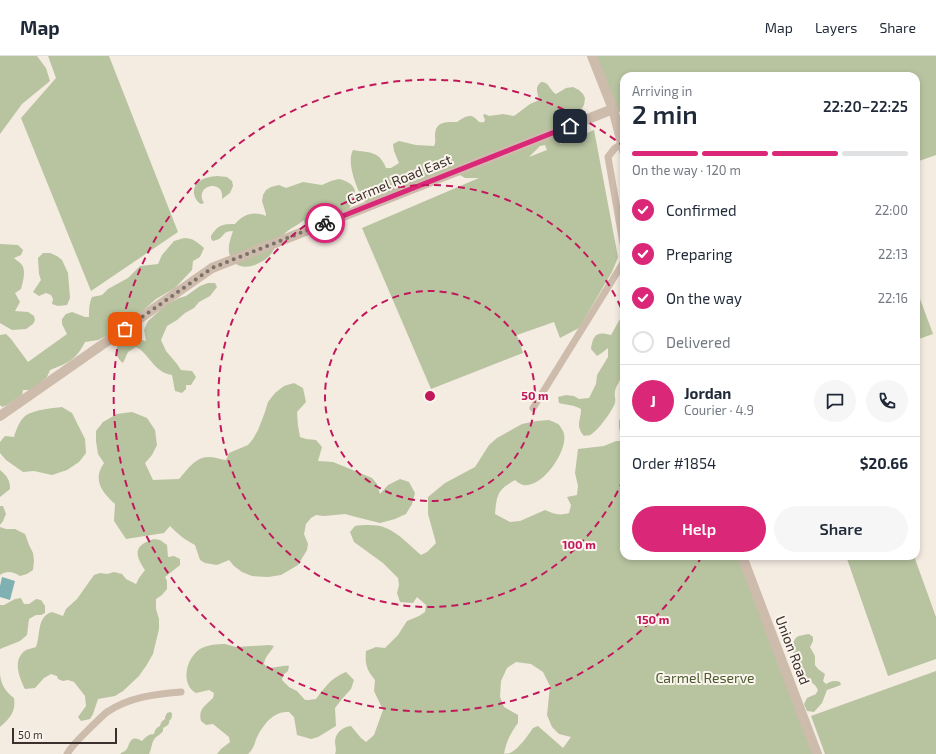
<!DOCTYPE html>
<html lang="en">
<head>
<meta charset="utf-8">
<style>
  body { margin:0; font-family:"Exo 2",sans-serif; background:#f6f6f7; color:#1f2937; height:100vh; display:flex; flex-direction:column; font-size:15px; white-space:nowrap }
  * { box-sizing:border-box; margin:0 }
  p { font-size:13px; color:#747a83 }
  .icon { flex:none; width:22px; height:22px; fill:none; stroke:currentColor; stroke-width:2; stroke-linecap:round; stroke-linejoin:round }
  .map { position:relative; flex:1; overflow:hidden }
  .sheet { position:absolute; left:620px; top:16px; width:300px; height:488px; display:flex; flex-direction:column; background:#fff; border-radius:12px; box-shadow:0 2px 6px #0003 }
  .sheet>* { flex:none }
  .scale { position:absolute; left:12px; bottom:10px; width:105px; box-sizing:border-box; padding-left:4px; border:2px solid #3b302b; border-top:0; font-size:11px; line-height:14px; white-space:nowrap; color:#3b302b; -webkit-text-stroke:3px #fbf5ee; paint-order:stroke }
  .pin { position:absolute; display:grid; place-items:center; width:34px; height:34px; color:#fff; margin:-17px; border-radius:8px; box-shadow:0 2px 6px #0006 }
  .courier { position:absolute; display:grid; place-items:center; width:40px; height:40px; margin:-20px; border:3px solid #db2777; border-radius:50%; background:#fff; color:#222; box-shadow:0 1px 5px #0007 }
  .overview em { font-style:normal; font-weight:600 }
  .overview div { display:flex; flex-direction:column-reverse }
  .overview { display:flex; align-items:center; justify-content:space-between; height:68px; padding:0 12px }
  h1 { font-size:26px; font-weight:600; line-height:30px }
  .bar { display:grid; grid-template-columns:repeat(4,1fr); gap:6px 4px; align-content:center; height:48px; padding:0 12px }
  .bar i { height:5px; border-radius:3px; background:#e0e1e3 }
  .bar .active { background:#db2777 }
  .bar p { grid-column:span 4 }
  .line { display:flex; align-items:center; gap:10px; padding:0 12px; border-top:1px solid #e0e1e3 }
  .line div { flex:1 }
  .round { display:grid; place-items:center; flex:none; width:42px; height:42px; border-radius:21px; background:#f6f6f7 }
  ol { padding:0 12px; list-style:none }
  li { display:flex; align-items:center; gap:12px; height:44px }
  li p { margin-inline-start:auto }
  li .icon { padding:4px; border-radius:50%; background:#db2777; color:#fff; stroke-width:4 }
  li:last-child { color:#747a83 }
  li i { width:22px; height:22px; border:2px solid #e0e1e3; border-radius:50% }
  .button { display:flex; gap:8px; margin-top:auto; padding:8px 12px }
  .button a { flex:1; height:46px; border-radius:24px; background:#db2777; color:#fff; font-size:16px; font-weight:600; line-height:46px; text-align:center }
  .button a+a { background:#f6f6f7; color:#1f2937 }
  header { display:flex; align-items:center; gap:24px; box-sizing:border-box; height:56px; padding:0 20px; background:#fff; border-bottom:1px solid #e0e1e3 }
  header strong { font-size:19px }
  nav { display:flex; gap:22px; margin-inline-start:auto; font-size:14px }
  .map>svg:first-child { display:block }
  .green { fill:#b8c4a0; fill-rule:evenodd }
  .water { fill:#7fb0b2 }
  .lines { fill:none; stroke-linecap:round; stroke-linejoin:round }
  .lane { stroke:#cdbbac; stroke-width:7 }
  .street { stroke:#cdbbac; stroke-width:10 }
  .done { stroke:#7c716b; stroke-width:4; stroke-dasharray:0 7.2 }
  .route { stroke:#db2777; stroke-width:5 }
  .ring { fill:none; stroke:#c2185b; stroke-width:2; stroke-dasharray:7 5 }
  .labels { text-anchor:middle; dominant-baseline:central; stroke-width:4; stroke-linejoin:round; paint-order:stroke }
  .street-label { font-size:14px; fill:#3b302b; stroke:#fbf5ee }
  .park-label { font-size:14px; fill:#4a5a2e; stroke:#fbf5ee }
  .centre { fill:#c2185b; stroke:#fbf5ee; stroke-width:2 }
  .ring-label { font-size:12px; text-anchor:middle; font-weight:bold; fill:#c2185b; stroke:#fbf5ee; stroke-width:4; stroke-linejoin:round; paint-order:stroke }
</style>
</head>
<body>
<header>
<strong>Map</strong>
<nav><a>Map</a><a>Layers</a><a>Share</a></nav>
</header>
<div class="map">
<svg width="936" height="698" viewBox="0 0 936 698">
  <rect width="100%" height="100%" fill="#f4ebe1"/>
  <g class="green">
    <polygon points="0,0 37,0 46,12 50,25 22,48 0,78"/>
    <polygon points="48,0 109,0 178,176 91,235 21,62 56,22"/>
    <polygon points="592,0 936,0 936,99 916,106 916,20 624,20 624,53 614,59"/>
    <path d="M541 26C549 25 550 35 556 38L566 32 573 31 579 34 583 38 585 42 584 49 580 55 572 73 564 78 560 88 594 74 618 201 612 216 579 272 560 282 554 266 517 279 523 297 431 333 362 172 479 122H465L460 119 377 147 365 146C357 135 346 106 353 94 369 97 379 94 386 112H391L399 107 394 95 393 88 399 85 416 89 434 90C436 86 435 84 435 80 435 65 446 66 457 66 462 62 470 57 475 62 479 65 478 67 484 66L485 64 483 59 485 58 489 60 503 58 514 60 530 48 539 44C538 37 534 32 541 26ZM545 89 547 94 529 101 540 90Z"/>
    <path d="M217 120 227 121 232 125 233 130 230 137 222 143C225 122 193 129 204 147L201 148C197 146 195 142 194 138 193 124 206 121 217 120Z"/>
    <path d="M339 123C347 125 356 129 355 138 355 147 346 156 341 162 336 169 330 178 322 183 311 189 305 171 304 164 297 170 290 172 284 178 277 183 276 192 271 198 264 207 244 216 235 207 225 197 229 187 233 175 223 175 225 179 219 183 219 183 214 185 213 185L211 183V180C218 169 222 168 235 168 244 158 253 155 266 160V158L262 145 263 139 266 134 271 131 279 129 286 132 303 126 322 129 331 125Z"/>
    <path d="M184 182C193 182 197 186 204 192L200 201 193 205 192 214 175 232 156 243 131 265 115 276 98 284 85 286C76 304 68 307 50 314L47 321 31 334H23L22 339 7 349 2 351 0 349V279L6 278 11 283 28 306 67 278 62 268V263L66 258 72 256 85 261H89C89 254 89 248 92 241L102 239 108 233 117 228 128 222 140 210 158 208 162 199 174 185Z"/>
    <path d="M0 188 18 189 23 194 21 199 14 202C17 205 20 206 22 209 26 215 23 226 21 233L15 237 20 246 15 255 28 256 34 260 35 264 33 268 26 273 12 274 0 267Z"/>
    <polygon points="43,197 50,197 57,200 62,204 68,217 70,242 67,249 58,250 52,248 53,243 51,239 46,237 39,240 33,236 41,224 39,218 38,202"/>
    <path d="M208 227H215L217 231 210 240 199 246 194 252 185 257 177 264 167 270 161 284 166 295 177 308 181 314 192 315 196 321 191 329H186V333L182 337 175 335 172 319C153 316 150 298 136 291L128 296 123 307C113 300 115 285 127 281 134 279 139 283 146 285L144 274 148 265 166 249 179 242 186 240 200 230Z"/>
    <polygon points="916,232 933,278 916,284"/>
    <path d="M624 256V296L622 303C628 318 619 322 615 335 614 339 616 343 615 347 613 354 597 376 590 379 588 380 586 379 584 380 575 369 581 365 581 353 575 349 566 349 559 347L558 341 566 339 574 340 579 343 589 342 596 328 597 319 608 301V292L603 296 597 300 591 293C593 278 597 275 611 279Z"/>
    <path d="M294 327 303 332 306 346 297 356 298 370 300 381 306 383 316 384 322 391 318 405 333 406 360 417 372 422 377 428 380 438 388 429 400 423 409 426 415 437 412 448 406 458 395 463 380 467 356 461 345 458 324 460 316 459 311 462 306 468 304 478 308 488 307 494 298 509 281 519 268 521 252 520 242 516 234 510 229 504 217 509 205 507 200 504 195 489C185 484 178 478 170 470L164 477 126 483 114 465 115 448C102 436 92 424 104 407L98 398 96 385V375L103 366 117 358 132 356 147 362 155 374 157 389 152 399 145 407 153 424 179 423C188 413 196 400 210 401 216 401 221 404 226 404L229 397 248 389 253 383 258 374 265 356 268 346 275 337 284 330Z"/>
    <path d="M62 351 72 357 85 383 86 397 79 406 67 414 52 419 34 415 23 416 6 404 0 397V386L5 380 14 381C16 374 19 366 24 361 31 354 53 352 62 351Z"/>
    <path d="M624 359V380C618 377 619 369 619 364Z"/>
    <path d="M549 364C553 366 558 367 560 370 561 372 564 376 564 378 568 395 542 433 523 429 520 428 517 426 515 424 497 434 497 439 495 458L510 466 520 465 545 454C554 458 559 460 569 457L571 449 567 441 577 439 578 430 575 417 578 393 604 390 616 385H624V500H742L817 698H335C337 694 335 690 335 685 336 676 343 671 351 670L361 682 366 686 374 679 383 654 374 635 375 624C366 613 365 608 366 595L376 591 385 592 398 579 407 565 419 560 425 556 426 549 417 541 413 547 400 546 397 537 399 529 398 522 383 507 354 486 350 476 355 470C364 469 377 468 386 472 400 478 410 490 421 499L427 496 436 487 428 458V441L445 427 475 411 489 389 497 382 522 368 537 365ZM516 606 531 608 543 616 550 630 547 659 552 671 559 678 571 681 563 692 538 670 533 672C529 678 518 694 510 697 508 698 506 697 504 698 506 686 511 676 518 667V659L504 651 500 641 501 625 507 612Z"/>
    <path d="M0 414C7 420 10 424 10 433L0 441Z"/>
    <polygon points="0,450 3,450 6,458 3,465 0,469"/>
    <path d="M0 471 6 473H15L25 478 29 489 33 497 34 505 33 514 27 518 20 520C13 516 7 514 0 519Z"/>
    <path d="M154 483 160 484 167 489 168 501 174 500 180 503V509L165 521 167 525V533L162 539 156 543V553L159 563V573L153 598 146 610 139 620 123 635 115 640 98 643 93 658 90 663 81 665 78 661 86 650 85 640 74 626 68 624 63 625 58 623 57 620 51 618 44 622 35 632 25 633C19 621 12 603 26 594 29 593 33 592 36 591 41 579 36 561 52 556L63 560 66 553 77 543 94 519 100 517 107 518 114 516 122 518 126 523 136 528 139 522 145 514C134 498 134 489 154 483Z"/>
    <polygon points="846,500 914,500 936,561 936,603 888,620"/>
    <polygon points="21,542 24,548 29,548 36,543 41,544 45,550 45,557 41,559 36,559 29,563 27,579 20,585 0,593 0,549 4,549 15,543"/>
    <path d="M809 578 813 581V585L810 591 815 600V609L818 613 825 618 823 625 826 628C831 625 835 624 840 626L841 629 827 634 822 647 814 656 807 655 804 648 807 642 816 638 818 634C815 627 810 626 805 621 799 613 786 590 797 581 800 579 805 579 809 578Z"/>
    <path d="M225 588 236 591 269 589 274 590C270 597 265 600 264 608L269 612C275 612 285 609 289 610L288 615 283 619 282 624 289 631 297 635 305 644H309L316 643C327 629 330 623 346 616L354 624 351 633 342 643 335 652 336 670 318 681 311 683 297 679 294 661 289 656C286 656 282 656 280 657 270 660 263 670 258 679 254 687 255 691 248 698H217L221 693 230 686 229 681 213 668 206 669 201 665C198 653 205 650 213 642L214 637 209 634 196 637C180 628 186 602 200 593 207 589 216 588 225 588Z"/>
    <polygon points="936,615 936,698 825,698 811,660"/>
    <path d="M0 618C1 629 6 636 14 642 16 656 10 662 0 671Z"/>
    <path d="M170 656 172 657C172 660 172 663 169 665 170 669 166 670 163 672V675C161 678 157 680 155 682 151 687 152 693 149 698H120C122 696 124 696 126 694 130 690 129 677 142 685 146 681 148 678 154 678 155 674 156 672 160 670 161 666 162 665 165 663V661L167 657Z"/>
  </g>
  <polygon class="water" points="2,521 15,525 10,544 0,541 0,530"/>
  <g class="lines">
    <g class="lane">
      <polyline points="622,88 615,92 608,101 624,193"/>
      <polyline points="533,352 623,207 624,202"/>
      <path d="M67 698C73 688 81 681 89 673 95 667 101 661 107 656 129 641 156 638 181 636"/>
    </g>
    <g class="street">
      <polyline points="592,0 613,53 624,95"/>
      <polyline points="0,360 212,212 613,53"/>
      <polyline points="742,500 817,698"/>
    </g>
  </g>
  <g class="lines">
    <polyline class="done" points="125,273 212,212 325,167"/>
    <polyline class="route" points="325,167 570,70"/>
  </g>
  <g class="ring">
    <circle cx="430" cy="340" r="105"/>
    <path d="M623 424A211 211 0 1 1 623 256"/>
    <path d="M702 500A316 316 0 1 1 622 89"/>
  </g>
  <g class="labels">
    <g class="street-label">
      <text transform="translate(399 123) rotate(-22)">Carmel Road East</text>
      <text transform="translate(793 594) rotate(69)">Union Road</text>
    </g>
    <g class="park-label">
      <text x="705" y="621">Carmel Reserve</text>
    </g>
  </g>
  <circle cx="430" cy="340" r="6" class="centre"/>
  <g class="ring-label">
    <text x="535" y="344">50 m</text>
    <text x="579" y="493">100 m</text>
    <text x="653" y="568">150 m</text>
  </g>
</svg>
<div class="scale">50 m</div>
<div class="pin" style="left:125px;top:273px;background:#ea580c"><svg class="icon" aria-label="bag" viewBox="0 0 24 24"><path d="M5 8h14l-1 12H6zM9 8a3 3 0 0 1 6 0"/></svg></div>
<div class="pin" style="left:570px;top:70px;background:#1f2937"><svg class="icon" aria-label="home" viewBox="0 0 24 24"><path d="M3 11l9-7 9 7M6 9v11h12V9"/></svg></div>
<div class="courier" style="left:325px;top:167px"><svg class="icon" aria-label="bike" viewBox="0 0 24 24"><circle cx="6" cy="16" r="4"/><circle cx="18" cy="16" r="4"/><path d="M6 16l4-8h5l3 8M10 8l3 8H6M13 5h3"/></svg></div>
<section class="sheet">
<div class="overview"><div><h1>2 min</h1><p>Arriving in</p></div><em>22:20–22:25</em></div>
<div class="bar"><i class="active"></i><i class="active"></i><i class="active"></i><i></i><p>On the way · 120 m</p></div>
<ol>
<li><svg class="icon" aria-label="check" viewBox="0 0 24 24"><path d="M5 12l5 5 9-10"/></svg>Confirmed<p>22:00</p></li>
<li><svg class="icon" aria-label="check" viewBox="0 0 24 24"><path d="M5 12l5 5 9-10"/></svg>Preparing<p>22:13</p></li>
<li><svg class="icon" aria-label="check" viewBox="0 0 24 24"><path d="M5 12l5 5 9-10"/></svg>On the way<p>22:16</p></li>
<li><i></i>Delivered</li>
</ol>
<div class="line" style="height:72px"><b class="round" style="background:#db2777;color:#fff">J</b><div><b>Jordan</b><p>Courier · 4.9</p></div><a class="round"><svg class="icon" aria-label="chat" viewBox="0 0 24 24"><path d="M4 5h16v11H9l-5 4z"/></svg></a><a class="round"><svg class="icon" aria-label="phone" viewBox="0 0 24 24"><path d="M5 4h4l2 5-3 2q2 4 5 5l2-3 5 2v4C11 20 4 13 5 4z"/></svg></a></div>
<div class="line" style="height:52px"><div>Order #1854</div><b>$20.66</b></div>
<div class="button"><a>Help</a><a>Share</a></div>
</section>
</div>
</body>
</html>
